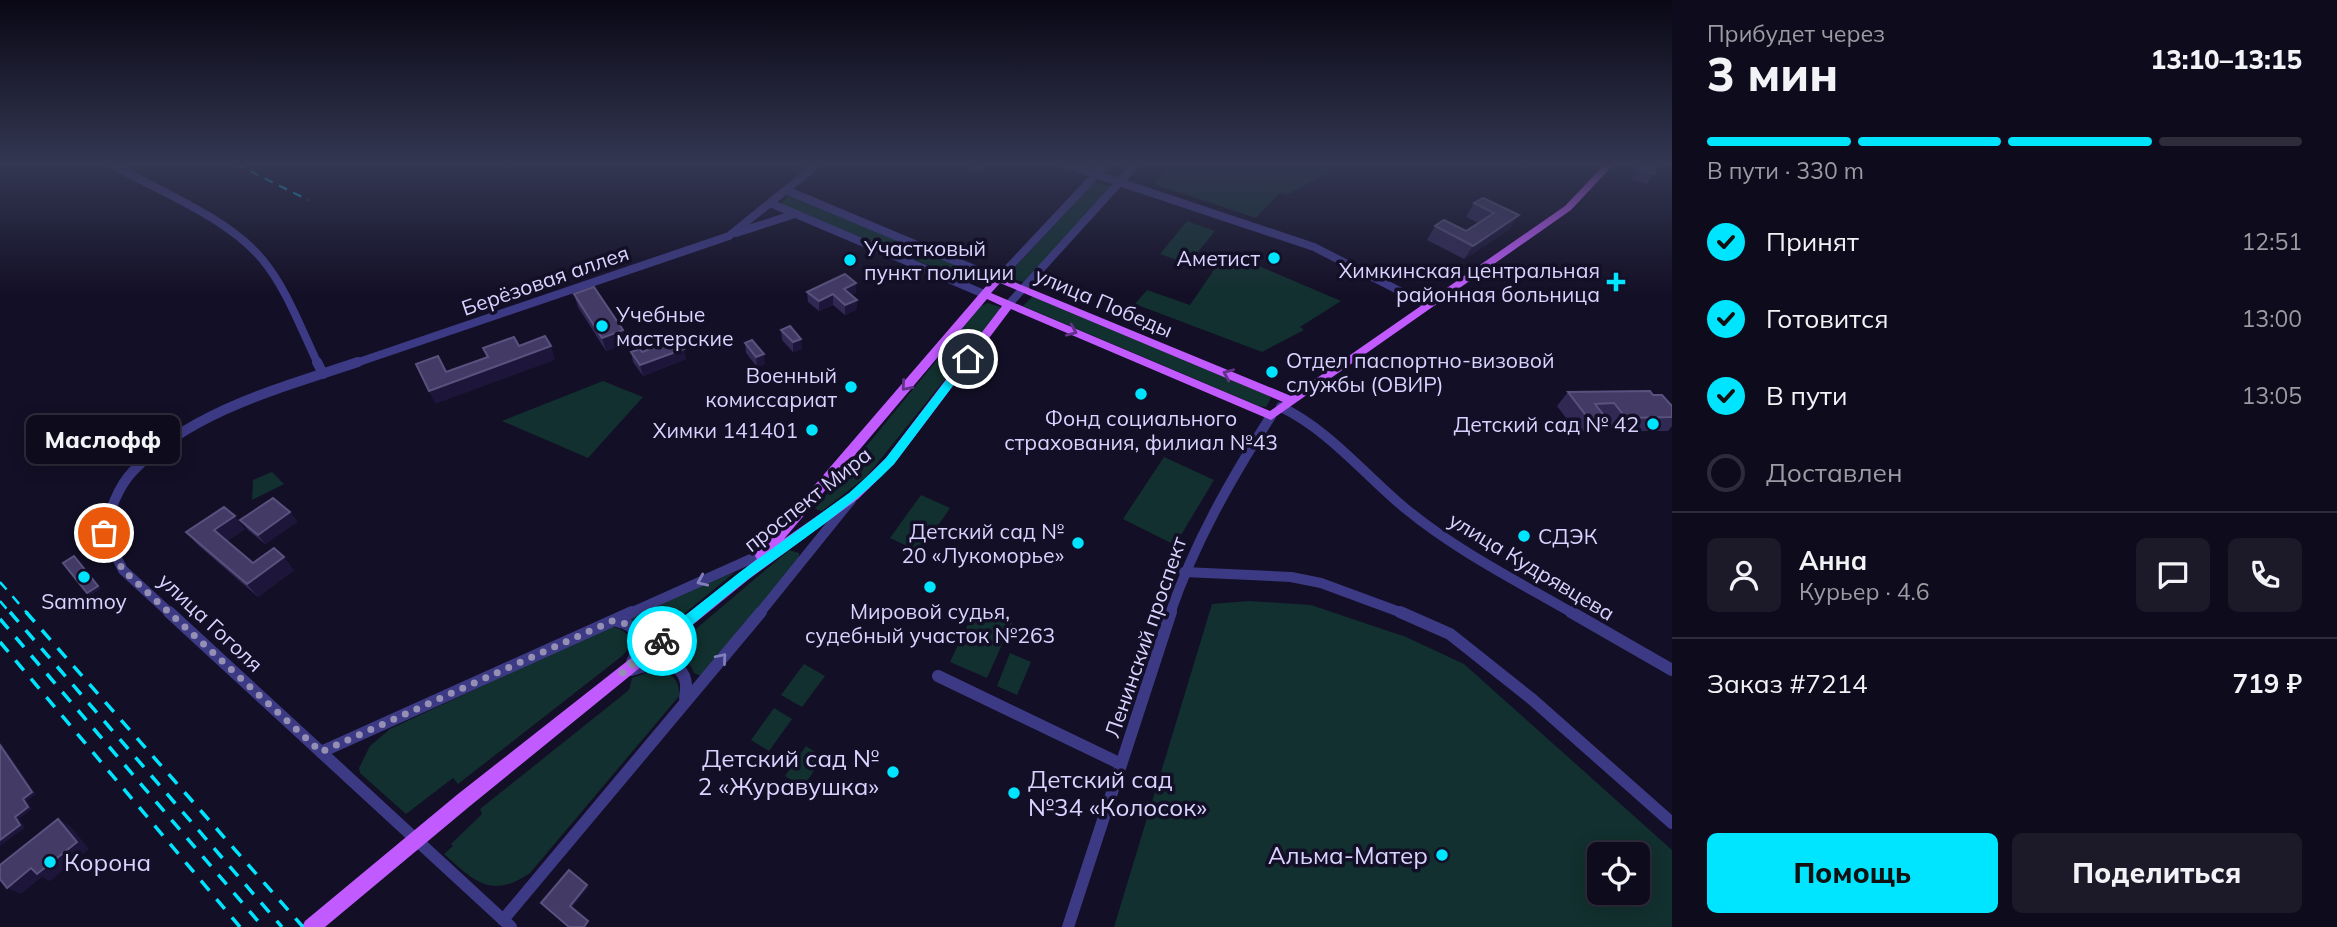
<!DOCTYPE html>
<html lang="ru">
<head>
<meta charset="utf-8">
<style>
  body { margin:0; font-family:Mulish,sans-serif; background:#1c1929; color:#f1f3f6; height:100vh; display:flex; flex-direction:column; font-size:26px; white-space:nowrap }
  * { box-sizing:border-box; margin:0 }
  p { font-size:23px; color:#9b9ba3 }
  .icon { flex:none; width:38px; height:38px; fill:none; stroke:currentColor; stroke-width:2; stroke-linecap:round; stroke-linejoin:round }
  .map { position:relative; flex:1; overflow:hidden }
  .side { display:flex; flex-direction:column; background:#0e0b1c; width:665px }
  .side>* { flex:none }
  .fabs { position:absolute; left:1587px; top:842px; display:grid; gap:14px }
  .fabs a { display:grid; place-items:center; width:63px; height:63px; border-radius:10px; background:#0e0b1c; box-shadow:0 4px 18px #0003,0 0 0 2px #2e2b3b; font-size:35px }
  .pin { position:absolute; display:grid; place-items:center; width:60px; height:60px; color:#fff; margin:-30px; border:4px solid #fff; border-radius:50%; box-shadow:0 2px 7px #0007 }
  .courier { position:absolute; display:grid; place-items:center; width:70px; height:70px; margin:-35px; border:5px solid #00e5ff; border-radius:50%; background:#fff; color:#222; box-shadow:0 2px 9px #0007 }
  .bubble { position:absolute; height:49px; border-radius:10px; background:#0e0b1c; box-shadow:0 4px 18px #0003,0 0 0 2px #2e2b3b; font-size:23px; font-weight:800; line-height:49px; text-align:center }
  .summary em { font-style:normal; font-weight:800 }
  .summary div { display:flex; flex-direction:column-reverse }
  .summary { display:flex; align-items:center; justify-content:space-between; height:119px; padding:0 35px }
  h1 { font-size:46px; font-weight:800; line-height:52px }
  .bar { display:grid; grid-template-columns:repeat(4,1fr); gap:10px 7px; align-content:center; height:84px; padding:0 35px }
  .bar i { height:9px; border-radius:5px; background:#2e2b3b }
  .bar .active { background:#00e5ff }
  .bar p { grid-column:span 4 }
  .line { display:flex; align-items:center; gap:18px; padding:0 35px; border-top:2px solid #2e2b3b }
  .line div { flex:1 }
  .round { display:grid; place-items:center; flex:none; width:74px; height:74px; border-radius:10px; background:#1c1929 }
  ol { padding:0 35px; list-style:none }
  li { display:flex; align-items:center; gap:21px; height:77px }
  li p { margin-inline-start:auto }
  li .icon { padding:7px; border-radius:50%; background:#00e5ff; color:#111; stroke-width:4 }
  li:last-child { color:#9b9ba3 }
  li i { width:38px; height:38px; border:4px solid #2e2b3b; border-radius:50% }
  .action { display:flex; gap:14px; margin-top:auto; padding:14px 35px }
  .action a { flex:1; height:80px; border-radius:10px; background:#00e5ff; color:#111; font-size:28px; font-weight:800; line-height:80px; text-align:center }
  .action a+a { background:#1c1929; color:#f1f3f6 }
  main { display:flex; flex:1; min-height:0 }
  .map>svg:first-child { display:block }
  .green { fill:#12302f; fill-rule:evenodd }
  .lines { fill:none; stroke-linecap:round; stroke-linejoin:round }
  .minor-far2 { stroke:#3d3a85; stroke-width:8 }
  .minor-far1 { stroke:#3d3a85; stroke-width:10 }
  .minor { stroke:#3d3a85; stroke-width:12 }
  .major { fill:#c25bff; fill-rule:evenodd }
  .rail-far2 { stroke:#00e5ff; stroke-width:2; stroke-dasharray:9 7; stroke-linecap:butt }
  .rail-far1 { stroke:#00e5ff; stroke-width:2.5; stroke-dasharray:10 9; stroke-linecap:butt }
  .rail { stroke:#00e5ff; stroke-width:3.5; stroke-dasharray:13 11; stroke-linecap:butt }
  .wall { fill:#312854 }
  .shaded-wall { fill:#1d163a }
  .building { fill:#433a66; stroke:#5a527e; stroke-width:2 }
  .oneway { stroke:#623188 }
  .oneway2 { stroke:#837fbc }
  .route { fill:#00e5ff }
  .done { stroke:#948fb3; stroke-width:7; stroke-dasharray:0 12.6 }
  .poi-dot { fill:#00e5ff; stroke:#130f26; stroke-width:2.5 }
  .labels { text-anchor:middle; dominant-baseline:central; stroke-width:7; stroke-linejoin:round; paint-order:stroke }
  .poi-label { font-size:21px; fill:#d9d4ff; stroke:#130f26; text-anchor:end }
  .street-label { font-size:21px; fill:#d9d4ff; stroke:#130f26 }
  .near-poi-label { font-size:24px; fill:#d9d4ff; stroke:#130f26; text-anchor:end }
</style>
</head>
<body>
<main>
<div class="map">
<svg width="1672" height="927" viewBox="0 0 1672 927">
  <rect width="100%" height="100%" fill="#130f26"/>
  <g class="green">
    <polygon points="1170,164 1328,164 1337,168 1286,195 1280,193 1256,218 1154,184"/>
    <polygon points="1094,182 1113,187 1025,283 1007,276"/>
    <polygon points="787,196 792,196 981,274 971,283 781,204"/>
    <polygon points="1187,221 1215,231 1188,264 1160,254"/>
    <polygon points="1226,252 1341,301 1300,327 1304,330 1262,352 1135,304 1147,290 1190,305"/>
    <polygon points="1033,296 1267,394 1271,398 1266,407 1259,406 1023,306"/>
    <polygon points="988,303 1000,307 1000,311 867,476 822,511 815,509 981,306"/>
    <polygon points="603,381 643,397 588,458 502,421"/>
    <polygon points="1164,457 1214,480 1175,545 1123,519"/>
    <polygon points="272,472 284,484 252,500 253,480"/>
    <polygon points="921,495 950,508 920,552 890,538"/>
    <path d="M789 550 799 553V559L701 676 694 673C689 659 678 657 664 656Z"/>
    <path d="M735 572 647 644C647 628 636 622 622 618Z"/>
    <path d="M1249 601 1311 605 1406 637 1464 664 1672 850V927H1114L1212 604ZM1638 854V892H1600V854Z"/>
    <polygon points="976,607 1012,622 987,678 950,662"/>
    <path d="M613 627C630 630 635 644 622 656L458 784 453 778 406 814 360 773 359 768 370 746 390 729 604 629Z"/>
    <polygon points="1010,653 1031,662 1017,695 997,686"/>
    <polygon points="804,664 825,676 802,707 781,695"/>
    <path d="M652 671C670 671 678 677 680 695L530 873C491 900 473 880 444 854L453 846 451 844 482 814 480 809 629 690 632 678Z"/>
    <polygon points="774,708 792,719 769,751 751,740"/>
    <polygon points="806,746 823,757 803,787 785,776"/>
  </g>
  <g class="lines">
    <g class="minor-far2">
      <path d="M111 164C158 191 227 217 262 259 287 289 301 329 318 364"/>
      <polyline points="1065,164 1314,247 1427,305"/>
      <polyline points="786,190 998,279 1106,164"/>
      <polyline points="770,203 984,294"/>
      <polyline points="736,233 795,214"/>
      <polyline points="1009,304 1136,164"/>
      <polyline points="353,364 729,236 818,164"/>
    </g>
    <g class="minor-far1">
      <polyline points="317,362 323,374"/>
      <path d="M1281 407C1329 430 1365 475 1406 509 1457 551 1517 581 1574 614"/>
      <polyline points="1184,572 1291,577 1321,583 1405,614"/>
      <path d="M171 614 123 570 104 533C110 511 117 488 133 471 192 411 280 388 358 362"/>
      <polyline points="628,614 764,553"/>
      <polyline points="759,614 851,500"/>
      <path d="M1170 614C1194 543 1231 479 1271 416"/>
    </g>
    <g class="minor">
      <polyline points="169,612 511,927"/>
      <polyline points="1400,612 1450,634 1533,700 1672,823"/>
      <polyline points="1571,612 1672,670"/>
      <path d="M617 621C640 625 643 644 632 662"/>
      <path d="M631 670C659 661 693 658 685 698"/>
      <polyline points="938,676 1121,764"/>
      <polyline points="321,752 632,612"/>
      <polyline points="503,920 761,612"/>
      <polyline points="1068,927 1171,612"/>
    </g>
    <path class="major" d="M1605 164H1614L1571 210 1271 420 1011 309 894 464 858 499 749 579 470 806 325 927H302L305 921 458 794 757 559 755 556 757 552 994 277H1002L1291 396 1565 206ZM1000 283 1283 402 1270 411 991 293ZM987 299 1002 306 886 458 850 493 784 539Z"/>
    <polyline class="rail-far2" points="236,164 308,200"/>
    <g class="rail-far1">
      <polyline points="0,582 28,614"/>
      <polyline points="0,601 11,614"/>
    </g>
    <g class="rail">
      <polyline points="10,612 282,927"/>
      <polyline points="26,612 303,927"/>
      <polyline points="0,619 263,927"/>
      <polyline points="0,642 240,927"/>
    </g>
  </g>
  <g class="wall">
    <polygon points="971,164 994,164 983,174 970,169"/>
    <polygon points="1641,164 1652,164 1654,174 1647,184 1632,179"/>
    <polygon points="1483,198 1510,229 1464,259 1427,240 1435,226 1466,231 1479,223 1466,217 1474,203"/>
    <polygon points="807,292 856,293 851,295 857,300 856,310 845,315 833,305 819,311 808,302"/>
    <polygon points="574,294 626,344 606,351 578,307"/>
    <polygon points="781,330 802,349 793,352 782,340"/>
    <polygon points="667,339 686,359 643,376 633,362 631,352 642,352 667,343"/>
    <polygon points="745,343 765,364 757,367 746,353"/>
    <polygon points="1568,392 1653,395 1672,406 1672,426 1668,431 1613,431 1605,420 1595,431 1576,431 1557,406"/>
    <polygon points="290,512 297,522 265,544 248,530 240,520"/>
    <polygon points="245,529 227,541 253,563 294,570 258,597 198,545 186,532"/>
  </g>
  <g class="shaded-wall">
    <polygon points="985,164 994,164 983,174"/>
    <polygon points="1519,215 1510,229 1464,259 1473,246"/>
    <polygon points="856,283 856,293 844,299 844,289"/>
    <polygon points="833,294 833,305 819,311 819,301"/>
    <polygon points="857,300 856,310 845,315 845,305"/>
    <polygon points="623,330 626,344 606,351 602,338"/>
    <polygon points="801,339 802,349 793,352 793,342"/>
    <polygon points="551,346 555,360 435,404 429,391"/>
    <polygon points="684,349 686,359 643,376 640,365"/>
    <polygon points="764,354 765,364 757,367 756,357"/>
    <polygon points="290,512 297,522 265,544 258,535"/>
    <polygon points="235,516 245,529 224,543 214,530"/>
    <polygon points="74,556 101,589 90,596 87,593"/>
    <polygon points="284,557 294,570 258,597 247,584"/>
    <polygon points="0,742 36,794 27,801 32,809 19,819 25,828 0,846 0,840 15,817"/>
    <polygon points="58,819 70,826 89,849 50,881 42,877 21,894 7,888 31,868"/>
    <polygon points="587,885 589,887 572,908 570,906"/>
  </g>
  <g class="building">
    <polygon points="1642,164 1652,164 1658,166 1654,174 1639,169"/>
    <polygon points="1483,198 1519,215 1473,246 1435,226 1444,220 1466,231 1494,213 1474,203"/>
    <polygon points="845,274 856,283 844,289 857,300 845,305 833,294 819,301 807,292"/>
    <polygon points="594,287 623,330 602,338 574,294"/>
    <polygon points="790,326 801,339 793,342 781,330"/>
    <polygon points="545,336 551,346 429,391 416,364 438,356 446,372 488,357 483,348 514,337 519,346"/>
    <polygon points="675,336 684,349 640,365 631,352 640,349 642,352 669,342 667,339"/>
    <polygon points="752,340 764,354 756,357 745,343"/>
    <polygon points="1650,391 1653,395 1662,395 1672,406 1672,417 1626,418 1614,403 1595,404 1606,418 1588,418 1568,392"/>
    <polygon points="273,498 290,512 258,535 240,520"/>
    <polygon points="224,507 235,516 214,530 253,563 274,548 284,557 247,584 186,532"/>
    <polygon points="74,556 98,586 87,593 63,563"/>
    <polygon points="0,745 32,792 23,799 28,807 15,817 20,825 0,840"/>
    <polygon points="58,819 77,842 37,874 31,868 7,888 0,879 0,865"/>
    <polygon points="569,870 587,885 570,906 588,921 584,927 569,927 541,903"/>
  </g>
  <defs><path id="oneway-chevron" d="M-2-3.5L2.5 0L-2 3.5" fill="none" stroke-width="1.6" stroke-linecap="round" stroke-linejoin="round" transform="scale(1.75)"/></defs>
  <g class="oneway">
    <use href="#oneway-chevron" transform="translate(1072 331) rotate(23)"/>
    <use href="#oneway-chevron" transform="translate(1228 374) rotate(-157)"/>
    <use href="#oneway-chevron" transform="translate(906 386) rotate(131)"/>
  </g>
  <g class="oneway2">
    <use href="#oneway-chevron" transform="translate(702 581) rotate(156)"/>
    <use href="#oneway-chevron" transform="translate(722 658) rotate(-50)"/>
  </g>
  <linearGradient id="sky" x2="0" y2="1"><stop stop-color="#0a0815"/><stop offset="0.56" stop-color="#333752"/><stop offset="1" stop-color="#333752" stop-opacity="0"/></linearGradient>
  <rect width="1672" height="294" fill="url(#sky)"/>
  <path class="route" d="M964 357 973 359 894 464C851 508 800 541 751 577 722 599 695 623 667 645H658V637L740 572 849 493 871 473 886 458Z"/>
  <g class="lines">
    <polyline class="done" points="104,533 107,543 123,570 321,752 612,621 632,625 640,640 636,657 618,677 662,641"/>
  </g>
  <g class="poi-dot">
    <circle cx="1274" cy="258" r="7"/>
    <circle cx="850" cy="260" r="7"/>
    <path d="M1612.5 271.5h7v7h7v7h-7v7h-7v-7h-7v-7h7z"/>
    <circle cx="602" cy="326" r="7"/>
    <circle cx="1272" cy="372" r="7"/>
    <circle cx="851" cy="387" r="7"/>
    <circle cx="1141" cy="394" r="7"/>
    <circle cx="1653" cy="424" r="7"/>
    <circle cx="812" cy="430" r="7"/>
    <circle cx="1524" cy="536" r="7"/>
    <circle cx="1078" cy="543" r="7"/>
    <circle cx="84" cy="577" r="7"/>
    <circle cx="930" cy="587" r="7"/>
    <circle cx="893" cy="772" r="7"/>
    <circle cx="1014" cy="793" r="7"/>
    <circle cx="1442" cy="855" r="7"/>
    <circle cx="50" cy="862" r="7"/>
  </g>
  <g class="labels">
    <g class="poi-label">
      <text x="864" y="248" text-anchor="start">Участковый<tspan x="864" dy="24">пункт полиции</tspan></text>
      <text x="1260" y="258">Аметист</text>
      <text x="1600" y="270">Химкинская центральная<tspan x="1600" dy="24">районная больница</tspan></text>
      <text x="616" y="314" text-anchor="start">Учебные<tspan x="616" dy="24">мастерские</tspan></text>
      <text x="1286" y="360" text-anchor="start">Отдел паспортно-визовой<tspan x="1286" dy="24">службы (ОВИР)</tspan></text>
      <text x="837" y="375">Военный<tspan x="837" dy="24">комиссариат</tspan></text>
      <text x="1141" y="418" text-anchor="middle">Фонд социального<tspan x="1141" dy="24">страхования, филиал №43</tspan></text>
      <text x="1639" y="424">Детский сад № 42</text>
      <text x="798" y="430">Химки 141401</text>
      <text x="1064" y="531">Детский сад №<tspan x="1064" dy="24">20 «Лукоморье»</tspan></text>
      <text x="1538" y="536" text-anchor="start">СДЭК</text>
      <text x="84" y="601" text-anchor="middle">Sammoy</text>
      <text x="930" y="611" text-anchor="middle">Мировой судья,<tspan x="930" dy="24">судебный участок №263</tspan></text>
    </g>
    <g class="street-label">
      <text transform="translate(545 280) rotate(-19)">Берёзовая аллея</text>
      <text transform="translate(1104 302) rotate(23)">улица Победы</text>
      <text transform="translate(807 499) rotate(-38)">проспект Мира</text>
      <text transform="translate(1532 566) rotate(31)">улица Кудрявцева</text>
      <text transform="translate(211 622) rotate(43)">улица Гоголя</text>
      <text transform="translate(1145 637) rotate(-71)">Ленинский проспект</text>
    </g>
    <g class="near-poi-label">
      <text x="879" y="758">Детский сад №<tspan x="879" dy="28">2 «Журавушка»</tspan></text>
      <text x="1028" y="779" text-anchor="start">Детский сад<tspan x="1028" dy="28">№34 «Колосок»</tspan></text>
      <text x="1428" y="855">Альма-Матер</text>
      <text x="64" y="862" text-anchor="start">Корона</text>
    </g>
  </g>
</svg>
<div class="fabs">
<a><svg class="icon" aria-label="locate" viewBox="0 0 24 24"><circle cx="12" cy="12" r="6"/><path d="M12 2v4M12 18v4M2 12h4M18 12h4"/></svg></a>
</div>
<div class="pin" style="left:104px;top:533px;background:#ea580c"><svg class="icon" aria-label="bag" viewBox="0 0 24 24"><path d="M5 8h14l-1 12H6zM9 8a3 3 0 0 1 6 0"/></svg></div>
<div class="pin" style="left:968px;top:359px;background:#1f2937"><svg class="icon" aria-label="home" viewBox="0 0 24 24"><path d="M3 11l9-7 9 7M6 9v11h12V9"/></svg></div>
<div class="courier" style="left:662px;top:641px"><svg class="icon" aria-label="bike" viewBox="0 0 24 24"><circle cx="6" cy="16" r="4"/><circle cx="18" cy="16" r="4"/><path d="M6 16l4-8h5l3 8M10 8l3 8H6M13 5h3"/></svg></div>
<div class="bubble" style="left:26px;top:415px;width:154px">Маслофф</div>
</div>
<section class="side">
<div class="summary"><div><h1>3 мин</h1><p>Прибудет через</p></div><em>13:10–13:15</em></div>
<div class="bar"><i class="active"></i><i class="active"></i><i class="active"></i><i></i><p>В пути · 330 m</p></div>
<ol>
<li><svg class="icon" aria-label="check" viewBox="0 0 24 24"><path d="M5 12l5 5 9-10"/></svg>Принят<p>12:51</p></li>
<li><svg class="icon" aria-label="check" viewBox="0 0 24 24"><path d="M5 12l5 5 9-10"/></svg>Готовится<p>13:00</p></li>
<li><svg class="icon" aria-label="check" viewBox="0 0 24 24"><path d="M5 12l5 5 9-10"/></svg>В пути<p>13:05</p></li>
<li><i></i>Доставлен</li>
</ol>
<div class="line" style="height:126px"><a class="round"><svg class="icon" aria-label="person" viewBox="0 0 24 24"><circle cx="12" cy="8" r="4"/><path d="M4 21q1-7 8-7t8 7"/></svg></a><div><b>Анна</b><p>Курьер · 4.6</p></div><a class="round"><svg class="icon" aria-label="chat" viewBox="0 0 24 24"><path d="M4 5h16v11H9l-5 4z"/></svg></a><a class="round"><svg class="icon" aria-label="phone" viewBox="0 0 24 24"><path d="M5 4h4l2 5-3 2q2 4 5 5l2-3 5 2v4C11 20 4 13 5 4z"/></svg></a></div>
<div class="line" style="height:91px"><div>Заказ #7214</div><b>719 ₽</b></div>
<div class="action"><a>Помощь</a><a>Поделиться</a></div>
</section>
</main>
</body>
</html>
